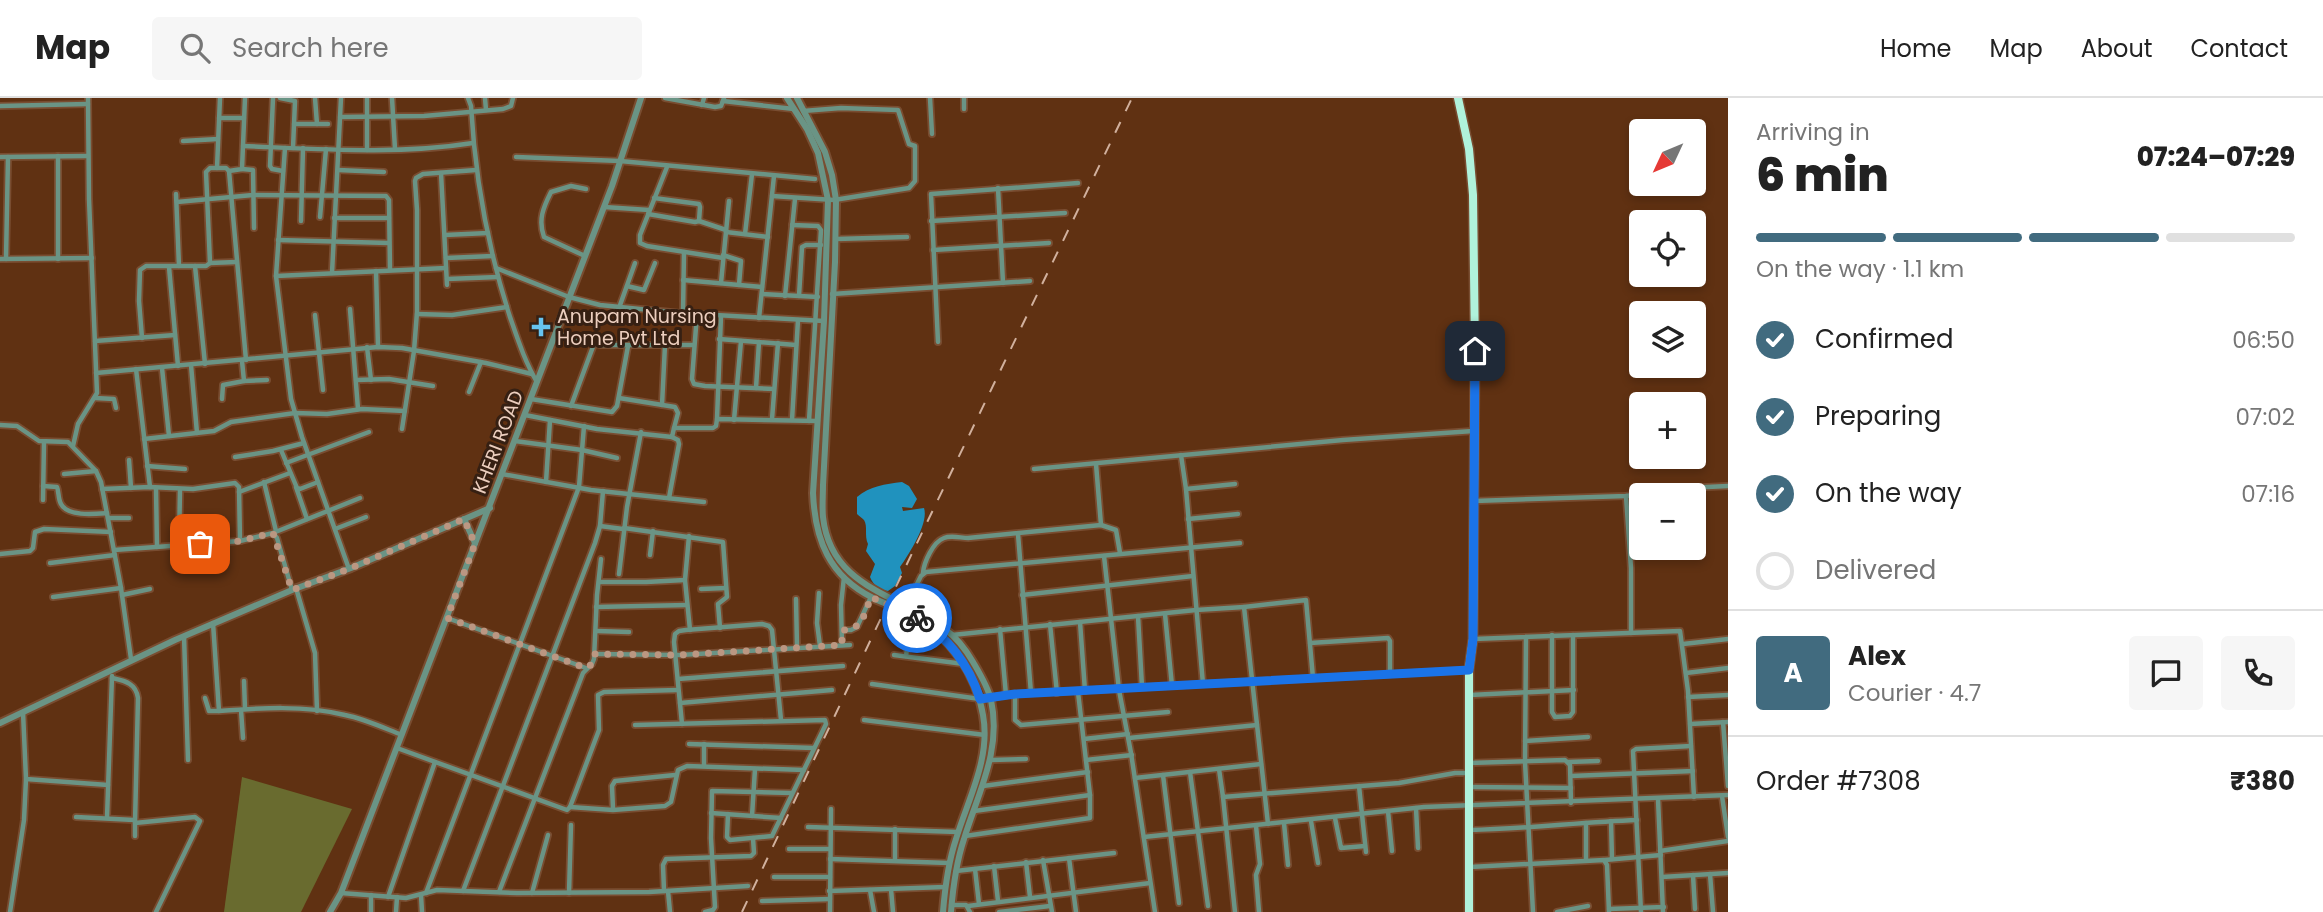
<!DOCTYPE html>
<html lang="en">
<head>
<meta charset="utf-8">
<style>
  body { margin:0; font-family:Poppins,sans-serif; background:#f6f6f6; color:#222; height:100vh; display:flex; flex-direction:column; font-size:26px; white-space:nowrap }
  * { box-sizing:border-box; margin:0 }
  p { font-size:23px; color:#767676 }
  .icon { flex:none; width:38px; height:38px; fill:none; stroke:currentColor; stroke-width:2; stroke-linecap:round; stroke-linejoin:round }
  .map { position:relative; flex:1; overflow:hidden }
  .panel { display:flex; flex-direction:column; background:#fff; width:595px }
  .panel>* { flex:none }
  .needle { width:46px; rotate:226deg }
  .fabs { position:absolute; left:1629px; top:21px; display:grid; gap:14px }
  .fabs a { display:grid; place-items:center; width:77px; height:77px; border-radius:7px; background:#fff; box-shadow:0 4px 10px #0003; font-size:35px }
  .pin { position:absolute; display:grid; place-items:center; width:60px; height:60px; color:#fff; margin:-30px; border-radius:14px; box-shadow:0 4px 10px #0006 }
  .courier { position:absolute; display:grid; place-items:center; width:70px; height:70px; margin:-35px; border:5px solid #1a73e8; border-radius:50%; background:#fff; color:#222; box-shadow:0 2px 9px #0007 }
  .summary em { font-style:normal; font-weight:800 }
  .summary div { display:flex; flex-direction:column-reverse }
  .summary { display:flex; align-items:center; justify-content:space-between; height:119px; padding:0 28px }
  h1 { font-size:46px; font-weight:800; line-height:52px }
  .bar { display:grid; grid-template-columns:repeat(4,1fr); gap:10px 7px; align-content:center; height:84px; padding:0 28px }
  .bar i { height:9px; border-radius:5px; background:#e0e0e0 }
  .bar .current { background:#416b7f }
  .bar p { grid-column:span 4 }
  .line { display:flex; align-items:center; gap:18px; padding:0 28px; border-top:2px solid #e0e0e0 }
  .line div { flex:1 }
  .round { display:grid; place-items:center; flex:none; width:74px; height:74px; border-radius:7px; background:#f6f6f6 }
  ol { padding:0 28px; list-style:none }
  li { display:flex; align-items:center; gap:21px; height:77px }
  li p { margin-inline-start:auto }
  li .icon { padding:7px; border-radius:50%; background:#416b7f; color:#fff; stroke-width:4 }
  li:last-child { color:#767676 }
  li i { width:38px; height:38px; border:4px solid #e0e0e0; border-radius:50% }
  header { display:flex; align-items:center; gap:42px; box-sizing:border-box; height:98px; padding:0 35px; background:#fff; border-bottom:2px solid #e0e0e0 }
  header strong { font-size:33px }
  nav { display:flex; gap:38px; margin-inline-start:auto; font-size:24px }
  .search { width:490px; height:63px; background:#f6f6f6; display:flex; align-items:center; gap:18px; box-sizing:border-box; padding:0 24px; border-radius:7px; color:#767676; font-size:26px }
  main { display:flex; flex:1; min-height:0 }
  .map>svg:first-child { display:block }
  .green { fill:#696b2f }
  .water { fill:#2092be }
  .lines { fill:none; stroke-linecap:round; stroke-linejoin:round }
  .minor-casing { stroke:#794d31; stroke-width:8 }
  .tertiary-casing { stroke:#794d31; stroke-width:10 }
  .trunk-casing { stroke:#794d31; stroke-width:11 }
  .minor { stroke:#6a9485; stroke-width:4.5 }
  .tertiary { stroke:#6a9485; stroke-width:6 }
  .trunk { stroke:#b0f2db; stroke-width:8 }
  .rail { stroke:#d1b09d; stroke-width:2; stroke-dasharray:12 12; stroke-linecap:butt }
  .done { stroke:#bb9782; stroke-width:7; stroke-dasharray:0 12.6 }
  .route { stroke:#1a73e8; stroke-width:9 }
  .poi-dot { fill:#67c4f0; stroke:#362013; stroke-width:2.5 }
  .labels { text-anchor:middle; dominant-baseline:central; stroke-width:6; stroke-linejoin:round; paint-order:stroke }
  .poi-label { font-size:19px; fill:#eccebe; stroke:#362013; text-anchor:start }
  .street-label { font-size:19px; fill:#eccebe; stroke:#362013 }
</style>
</head>
<body>
<header>
<strong>Map</strong>
<div class="search"><svg class="icon" aria-label="search" viewBox="0 0 24 24"><circle cx="10" cy="10" r="6"/><path d="M15 15l6 6"/></svg>Search here</div>
<nav><a>Home</a><a>Map</a><a>About</a><a>Contact</a></nav>
</header>
<main>
<div class="map">
<svg width="1728" height="814" viewBox="0 0 1728 814">
  <rect width="100%" height="100%" fill="#603112"/>
  <polygon class="green" points="242,679 352,711 301,814 224,814"/>
  <path class="water" d="M902 384 909 388 917 401 912 410 902 409 903 413 924 410C929 425 909 456 900 469L902 475 895 488 888 493C879 492 874 488 870 479L875 466 866 453 868 446C864 438 868 428 864 422 862 420 859 418 857 416V399C870 388 885 386 902 384Z"/>
  <g class="lines">
    <g class="minor-casing">
      <g id="minor">
        <polyline points="245,0 242,71 229,73 246,262"/>
        <polyline points="273,0 270,68 272,71 283,73"/>
        <polyline points="280,0 295,3 293,50"/>
        <polyline points="315,0 317,26"/>
        <polyline points="392,0 395,51"/>
        <path d="M468 0 471 8C475 79 488 151 510 219 518 242 525 264 537 284"/>
        <polyline points="485,0 486,12"/>
        <polyline points="665,0 715,9 721,8 724,0"/>
        <polyline points="930,0 932,36"/>
        <polyline points="723,3 794,11"/>
        <polyline points="702,7 704,0"/>
        <polyline points="0,8 88,6"/>
        <polyline points="964,11 964,0"/>
        <polyline points="340,19 424,18 503,11 511,8 513,0"/>
        <polyline points="219,20 244,20"/>
        <polyline points="294,26 328,26"/>
        <polyline points="183,43 218,41"/>
        <path d="M243 48C319 51 397 57 473 45"/>
        <polyline points="285,50 276,178 446,170"/>
        <polyline points="367,52 367,0"/>
        <polyline points="0,59 88,58"/>
        <polyline points="516,59 620,63 815,81"/>
        <polyline points="667,69 640,137 640,145 647,148 723,160"/>
        <polyline points="217,70 220,0"/>
        <polyline points="242,71 253,72 254,130"/>
        <polyline points="338,72 384,74"/>
        <polyline points="441,75 447,187"/>
        <polyline points="998,90 1003,185"/>
        <polyline points="772,98 834,102 909,90 915,83 915,48 909,46 898,12 841,10 803,13"/>
        <polyline points="177,104 253,97 386,98 389,102 390,172"/>
        <polyline points="604,109 649,112"/>
        <polyline points="648,116 695,124 699,123 700,109 699,106 654,100"/>
        <polyline points="320,119 326,51"/>
        <polyline points="334,120 389,120"/>
        <polyline points="301,123 303,50"/>
        <polyline points="699,123 726,132"/>
        <polyline points="931,123 1065,115"/>
        <polyline points="792,127 818,128 821,132 809,323"/>
        <polyline points="726,134 768,139"/>
        <polyline points="745,136 752,76"/>
        <polyline points="445,137 488,135"/>
        <polyline points="836,141 907,139"/>
        <polyline points="278,142 389,145"/>
        <polyline points="933,152 1049,145"/>
        <polyline points="723,157 741,163 739,187"/>
        <path d="M585 158 544 139C538 122 543 110 551 94L571 88 586 91"/>
        <polyline points="446,160 493,158"/>
        <polyline points="0,161 92,160"/>
        <polyline points="6,161 8,59"/>
        <polyline points="58,161 58,58"/>
        <polyline points="210,165 236,164"/>
        <polyline points="179,168 206,168 210,165 206,74 210,70 226,70 229,73"/>
        <polyline points="195,168 205,266"/>
        <polyline points="169,169 178,268"/>
        <polyline points="496,170 569,199 600,207 680,215 824,223"/>
        <polyline points="376,173 378,249"/>
        <polyline points="332,175 341,0"/>
        <polyline points="276,178 291,301 302,339 349,471"/>
        <polyline points="447,181 498,179"/>
        <polyline points="683,182 762,189"/>
        <polyline points="721,185 729,103"/>
        <polyline points="627,188 644,192 655,165"/>
        <polyline points="762,196 818,199"/>
        <polyline points="832,196 1030,183"/>
        <polyline points="785,198 795,101"/>
        <polyline points="799,198 802,149 806,147 821,147"/>
        <polyline points="619,210 635,165"/>
        <polyline points="350,211 358,311"/>
        <polyline points="683,215 684,154"/>
        <polyline points="417,216 452,217 507,209"/>
        <polyline points="697,216 692,281 694,286 705,288 774,291"/>
        <polyline points="315,217 323,292"/>
        <polyline points="759,220 774,78"/>
        <polyline points="556,236 601,247 694,247"/>
        <polyline points="142,240 139,203 140,172 146,168 179,168 176,96"/>
        <polyline points="719,241 796,247"/>
        <polyline points="95,243 175,237"/>
        <polyline points="938,244 931,96 1078,85"/>
        <polyline points="367,249 371,282"/>
        <polyline points="191,267 197,335"/>
        <polyline points="162,270 169,338"/>
        <polyline points="136,271 150,389"/>
        <polyline points="96,275 378,249 402,250 486,265 532,276"/>
        <polyline points="356,282 389,281 433,288"/>
        <polyline points="244,283 267,282"/>
        <polyline points="756,290 759,244"/>
        <polyline points="469,294 481,264"/>
        <polyline points="95,300 114,301 116,310"/>
        <polyline points="619,300 675,309 678,315 674,330"/>
        <polyline points="222,301 223,287 244,283 242,263"/>
        <polyline points="531,301 612,314 617,308 628,248"/>
        <polyline points="662,307 665,247"/>
        <polyline points="571,308 594,246"/>
        <polyline points="525,317 597,331 672,339 674,330 713,330 716,328 717,321 818,323"/>
        <polyline points="717,321 721,218"/>
        <polyline points="772,321 778,245"/>
        <polyline points="734,322 741,243"/>
        <polyline points="792,322 798,222"/>
        <polyline points="0,327 17,328 39,343 68,344 96,373 101,384 121,490 131,561"/>
        <polyline points="402,331 414,253 417,214 417,112 415,83 416,80 423,76 476,72"/>
        <polyline points="144,341 214,333 231,324 295,315 327,316 362,311 405,313"/>
        <polyline points="515,343 582,352 617,360"/>
        <polyline points="73,348 78,326 97,295 89,101 88,0"/>
        <polyline points="281,352 297,390 300,391 318,384"/>
        <polyline points="1181,357 1186,391 1203,586"/>
        <polyline points="235,359 273,353 304,345"/>
        <polyline points="129,362 131,390"/>
        <polyline points="286,365 369,334"/>
        <polyline points="1096,366 1101,427"/>
        <polyline points="147,368 185,371"/>
        <polyline points="1034,371 1343,342 1473,333"/>
        <polyline points="64,376 96,373"/>
        <polyline points="502,376 591,392 704,404"/>
        <polyline points="264,384 276,433"/>
        <polyline points="546,384 550,322"/>
        <path d="M43 388 57 389C59 394 58 401 61 406 68 419 95 416 107 415"/>
        <polyline points="296,389 307,421"/>
        <polyline points="156,390 157,449"/>
        <polyline points="102,391 150,389 193,391 235,385 239,389 240,443"/>
        <polyline points="1186,391 1235,386"/>
        <polyline points="239,394 290,375"/>
        <polyline points="1626,398 1631,470 1631,535"/>
        <polyline points="669,400 679,346 678,342 672,339"/>
        <polyline points="43,402 44,344"/>
        <polyline points="1474,403 1626,398 1686,390 1728,388"/>
        <polyline points="108,420 129,420"/>
        <polyline points="1188,421 1238,416"/>
        <polyline points="600,428 623,431"/>
        <polyline points="624,430 723,444 727,499 718,506 720,530"/>
        <polyline points="335,431 366,419"/>
        <polyline points="273,435 360,400"/>
        <polyline points="1018,436 1031,595"/>
        <polyline points="689,438 685,482 690,532"/>
        <polyline points="179,447 180,391"/>
        <polyline points="114,452 240,443 273,435 277,440 292,492"/>
        <polyline points="0,456 30,453 33,450 35,434 44,431 111,434"/>
        <polyline points="650,457 653,433"/>
        <polyline points="1104,458 1119,592 1131,655 1155,814"/>
        <polyline points="50,465 115,457"/>
        <path d="M923 475C924 464 933 444 944 440 951 437 961 440 968 440L1101 427 1116 432 1120 455"/>
        <polyline points="619,476 627,409 641,334"/>
        <polyline points="599,484 646,484 685,482"/>
        <polyline points="296,490 315,555 317,613"/>
        <polyline points="701,491 726,490"/>
        <polyline points="819,495 817,525 820,548"/>
        <polyline points="122,497 150,491"/>
        <polyline points="1022,497 1193,478"/>
        <polyline points="53,499 121,490"/>
        <polyline points="796,501 797,549"/>
        <polyline points="906,508 921,478 926,474 1240,445"/>
        <polyline points="596,509 687,507"/>
        <polyline points="1165,516 1172,588"/>
        <polyline points="1138,518 1142,589"/>
        <polyline points="447,520 586,570"/>
        <polyline points="1080,524 1085,593"/>
        <path d="M213 525 219 613C261 610 304 607 345 617 365 621 384 630 402 637"/>
        <polyline points="1050,526 1057,595"/>
        <polyline points="1000,531 1006,597"/>
        <polyline points="842,532 851,532 857,529 871,499"/>
        <polyline points="597,533 629,534"/>
        <polyline points="952,537 1196,512 1244,509"/>
        <polyline points="1552,537 1552,614 1555,619 1570,618 1573,614 1573,537"/>
        <polyline points="184,538 188,662"/>
        <polyline points="1526,539 1525,664 1533,814"/>
        <polyline points="1474,541 1680,533 1688,593 1694,699"/>
        <polyline points="1310,545 1388,540 1390,543 1390,576"/>
        <polyline points="1683,546 1728,541"/>
        <polyline points="842,547 841,507 844,479"/>
        <polyline points="595,556 680,557 850,547"/>
        <polyline points="894,557 964,566"/>
        <polyline points="906,558 912,517"/>
        <polyline points="1686,575 1728,570"/>
        <path d="M112 580C125 583 136 585 138 600L135 725 195 719 200 723 156 814"/>
        <polyline points="678,581 843,568"/>
        <polyline points="244,583 245,611"/>
        <polyline points="872,586 980,601 1015,596 1469,572"/>
        <polyline points="678,592 604,594 598,597 599,632 570,709 613,712 665,708 671,704 678,672 687,668 804,672"/>
        <polyline points="1015,596 1015,622 1021,627 1168,614"/>
        <polyline points="1470,597 1574,592"/>
        <polyline points="1688,599 1728,597"/>
        <polyline points="205,600 209,613 219,613"/>
        <polyline points="680,605 832,592"/>
        <polyline points="241,612 243,640"/>
        <polyline points="23,614 26,681 108,687"/>
        <polyline points="864,622 985,637"/>
        <polyline points="1723,624 1728,688"/>
        <polyline points="682,626 674,544 675,536 679,533 686,532 762,526 769,528 772,532 781,622"/>
        <polyline points="1690,626 1728,624"/>
        <polyline points="635,627 825,622 826,626 772,738 730,742 727,739 728,716"/>
        <polyline points="1129,640 1257,627"/>
        <polyline points="1084,641 1128,636"/>
        <polyline points="1525,643 1588,639"/>
        <polyline points="689,646 814,650"/>
        <polyline points="397,650 567,712 570,709"/>
        <polyline points="991,662 1026,661"/>
        <polyline points="1086,662 1132,657"/>
        <polyline points="1568,664 1598,663"/>
        <polyline points="1469,665 1565,662 1570,667 1571,705"/>
        <polyline points="704,668 704,646"/>
        <polyline points="1219,671 1223,699 1399,685 1455,675 1469,675"/>
        <polyline points="1190,674 1208,808"/>
        <polyline points="1163,677 1179,805"/>
        <polyline points="1571,678 1693,673"/>
        <polyline points="1135,680 1261,666"/>
        <polyline points="983,688 1088,674"/>
        <polyline points="1359,688 1366,754"/>
        <polyline points="1470,689 1571,690"/>
        <polyline points="1722,698 1728,739"/>
        <polyline points="1223,699 1235,814"/>
        <polyline points="1658,701 1663,814"/>
        <polyline points="1416,710 1418,750"/>
        <polyline points="613,711 612,688 615,683 675,677"/>
        <polyline points="974,713 1090,697"/>
        <polyline points="1388,713 1392,753"/>
        <polyline points="711,715 781,720"/>
        <polyline points="752,718 755,671"/>
        <polyline points="76,719 134,722"/>
        <polyline points="107,720 112,578"/>
        <polyline points="1335,720 1341,750 1365,748"/>
        <polyline points="1311,723 1318,765"/>
        <polyline points="1611,723 1612,761"/>
        <polyline points="135,725 135,738"/>
        <polyline points="1284,725 1288,767"/>
        <polyline points="1586,725 1586,762"/>
        <polyline points="1268,726 1244,509 1306,502 1313,580"/>
        <polyline points="1256,728 1260,766 1256,777 1259,814"/>
        <polyline points="808,729 958,734"/>
        <path d="M1470 732C1526 731 1581 724 1637 722"/>
        <polyline points="965,738 1090,720 1090,697 1078,594"/>
        <polyline points="1144,739 1424,709 1728,697"/>
        <polyline points="789,751 830,751"/>
        <polyline points="1660,753 1728,743"/>
        <polyline points="1069,760 1076,814"/>
        <polyline points="830,761 949,765"/>
        <polyline points="895,762 895,731"/>
        <polyline points="1043,762 1052,814"/>
        <polyline points="1605,762 1661,757"/>
        <polyline points="1026,764 1030,799"/>
        <polyline points="994,768 998,803"/>
        <polyline points="1470,769 1604,762 1607,767 1609,814"/>
        <polyline points="975,771 979,806"/>
        <polyline points="956,773 1114,755"/>
        <polyline points="1710,776 1713,814"/>
        <polyline points="1693,777 1695,811"/>
        <polyline points="774,779 830,779"/>
        <polyline points="1662,779 1728,775"/>
        <polyline points="891,791 893,814"/>
        <polyline points="870,792 874,814"/>
        <polyline points="463,793 595,445 600,428 603,393"/>
        <polyline points="664,793 663,767 666,761 751,758 754,755 753,740"/>
        <polyline points="668,793 670,814"/>
        <polyline points="829,793 945,789"/>
        <polyline points="499,794 583,575 592,566 594,561 597,497 601,461"/>
        <polyline points="341,795 406,800 437,792 517,795 649,794 748,788"/>
        <polyline points="426,795 579,389 584,328"/>
        <polyline points="532,795 548,737"/>
        <polyline points="569,795 571,727"/>
        <polyline points="371,797 371,814"/>
        <polyline points="421,797 422,814"/>
        <polyline points="388,799 435,664"/>
        <polyline points="762,803 830,801"/>
        <polyline points="951,807 966,807 970,814"/>
        <polyline points="968,808 1150,785"/>
        <polyline points="1609,811 1664,809"/>
        <polyline points="10,814 24,722 26,681"/>
        <polyline points="396,814 397,799"/>
        <polyline points="705,814 713,812 715,809 711,740 712,693 792,695"/>
        <polyline points="830,814 831,711"/>
        <polyline points="999,814 1050,808"/>
        <polyline points="1557,814 1588,808"/>
        <polyline points="1641,814 1633,653 1636,651 1691,648"/>
      </g>
    </g>
    <g class="tertiary-casing">
      <g id="tertiary">
        <path d="M787 0 807 31 818 55 828 102 824 223 813 395C815 442 829 478 873 500 885 506 899 510 912 517 950 538 976 575 983 617 991 660 968 701 956 741 948 765 945 789 943 814"/>
        <path d="M797 0 825 54 832 77 836 102 835 164 823 387C823 398 822 408 823 419 831 491 899 496 946 532 957 540 966 552 973 564 980 576 988 589 991 602 1002 652 978 695 964 741 956 765 953 789 951 814"/>
        <polyline points="464,421 475,445"/>
        <polyline points="0,625 175,542 292,492 351,470 490,410"/>
        <polyline points="330,814 341,795 612,88 641,0"/>
      </g>
    </g>
    <g class="trunk-casing">
      <polyline id="trunk" points="1458,0 1469,51 1473,97 1475,253 1473,541 1469,571 1469,814"/>
    </g>
    <use href="#minor" class="minor"/>
    <use href="#tertiary" class="tertiary"/>
    <use href="#trunk" class="trunk"/>
    <polyline class="rail" points="742,814 890,501 1132,0"/>
  </g>
  <g class="lines">
    <path class="done" d="M200 446 240 443 273 435 292 492 349 471 464 421 475 446 447 520 586 570 592 566 595 556 680 557 842 547V532C863 532 864 516 871 499L917 520"/>
    <path class="route" d="M917 520C948 539 969 567 980 601L1015 596 1469 572 1473 541 1475 253"/>
  </g>
  <path class="poi-dot" d="M537.5 218.5h7v7h7v7h-7v7h-7v-7h-7v-7h7z"/>
  <g class="labels">
    <g class="poi-label">
      <text x="557" y="218">Anupam Nursing<tspan x="557" dy="22">Home Pvt Ltd</tspan></text>
    </g>
    <g class="street-label">
      <text transform="translate(498 344) rotate(-69)">KHERI ROAD</text>
    </g>
  </g>
</svg>
<div class="fabs">
<a><svg class="needle" viewBox="-14 -14 28 28"><path d="M0-13l5 13h-10z" fill="#e53935"/><path d="M0 13l5-13h-10z" fill="#767676"/></svg></a>
<a><svg class="icon" aria-label="locate" viewBox="0 0 24 24"><circle cx="12" cy="12" r="6"/><path d="M12 2v4M12 18v4M2 12h4M18 12h4"/></svg></a>
<a><svg class="icon" aria-label="layers" viewBox="0 0 24 24"><path d="M12 4l9 5-9 5-9-5zM3 14l9 5 9-5"/></svg></a>
<a>+</a>
<a>−</a>
</div>
<div class="pin" style="left:200px;top:446px;background:#ea580c"><svg class="icon" aria-label="bag" viewBox="0 0 24 24"><path d="M5 8h14l-1 12H6zM9 8a3 3 0 0 1 6 0"/></svg></div>
<div class="pin" style="left:1475px;top:253px;background:#1f2937"><svg class="icon" aria-label="home" viewBox="0 0 24 24"><path d="M3 11l9-7 9 7M6 9v11h12V9"/></svg></div>
<div class="courier" style="left:917px;top:520px"><svg class="icon" aria-label="bike" viewBox="0 0 24 24"><circle cx="6" cy="16" r="4"/><circle cx="18" cy="16" r="4"/><path d="M6 16l4-8h5l3 8M10 8l3 8H6M13 5h3"/></svg></div>
</div>
<section class="panel">
<div class="summary"><div><h1>6 min</h1><p>Arriving in</p></div><em>07:24–07:29</em></div>
<div class="bar"><i class="current"></i><i class="current"></i><i class="current"></i><i></i><p>On the way · 1.1 km</p></div>
<ol>
<li><svg class="icon" aria-label="check" viewBox="0 0 24 24"><path d="M5 12l5 5 9-10"/></svg>Confirmed<p>06:50</p></li>
<li><svg class="icon" aria-label="check" viewBox="0 0 24 24"><path d="M5 12l5 5 9-10"/></svg>Preparing<p>07:02</p></li>
<li><svg class="icon" aria-label="check" viewBox="0 0 24 24"><path d="M5 12l5 5 9-10"/></svg>On the way<p>07:16</p></li>
<li><i></i>Delivered</li>
</ol>
<div class="line" style="height:126px"><b class="round" style="background:#416b7f;color:#fff">A</b><div><b>Alex</b><p>Courier · 4.7</p></div><a class="round"><svg class="icon" aria-label="chat" viewBox="0 0 24 24"><path d="M4 5h16v11H9l-5 4z"/></svg></a><a class="round"><svg class="icon" aria-label="phone" viewBox="0 0 24 24"><path d="M5 4h4l2 5-3 2q2 4 5 5l2-3 5 2v4C11 20 4 13 5 4z"/></svg></a></div>
<div class="line" style="height:91px"><div>Order #7308</div><b>₹380</b></div>
</section>
</main>
</body>
</html>
